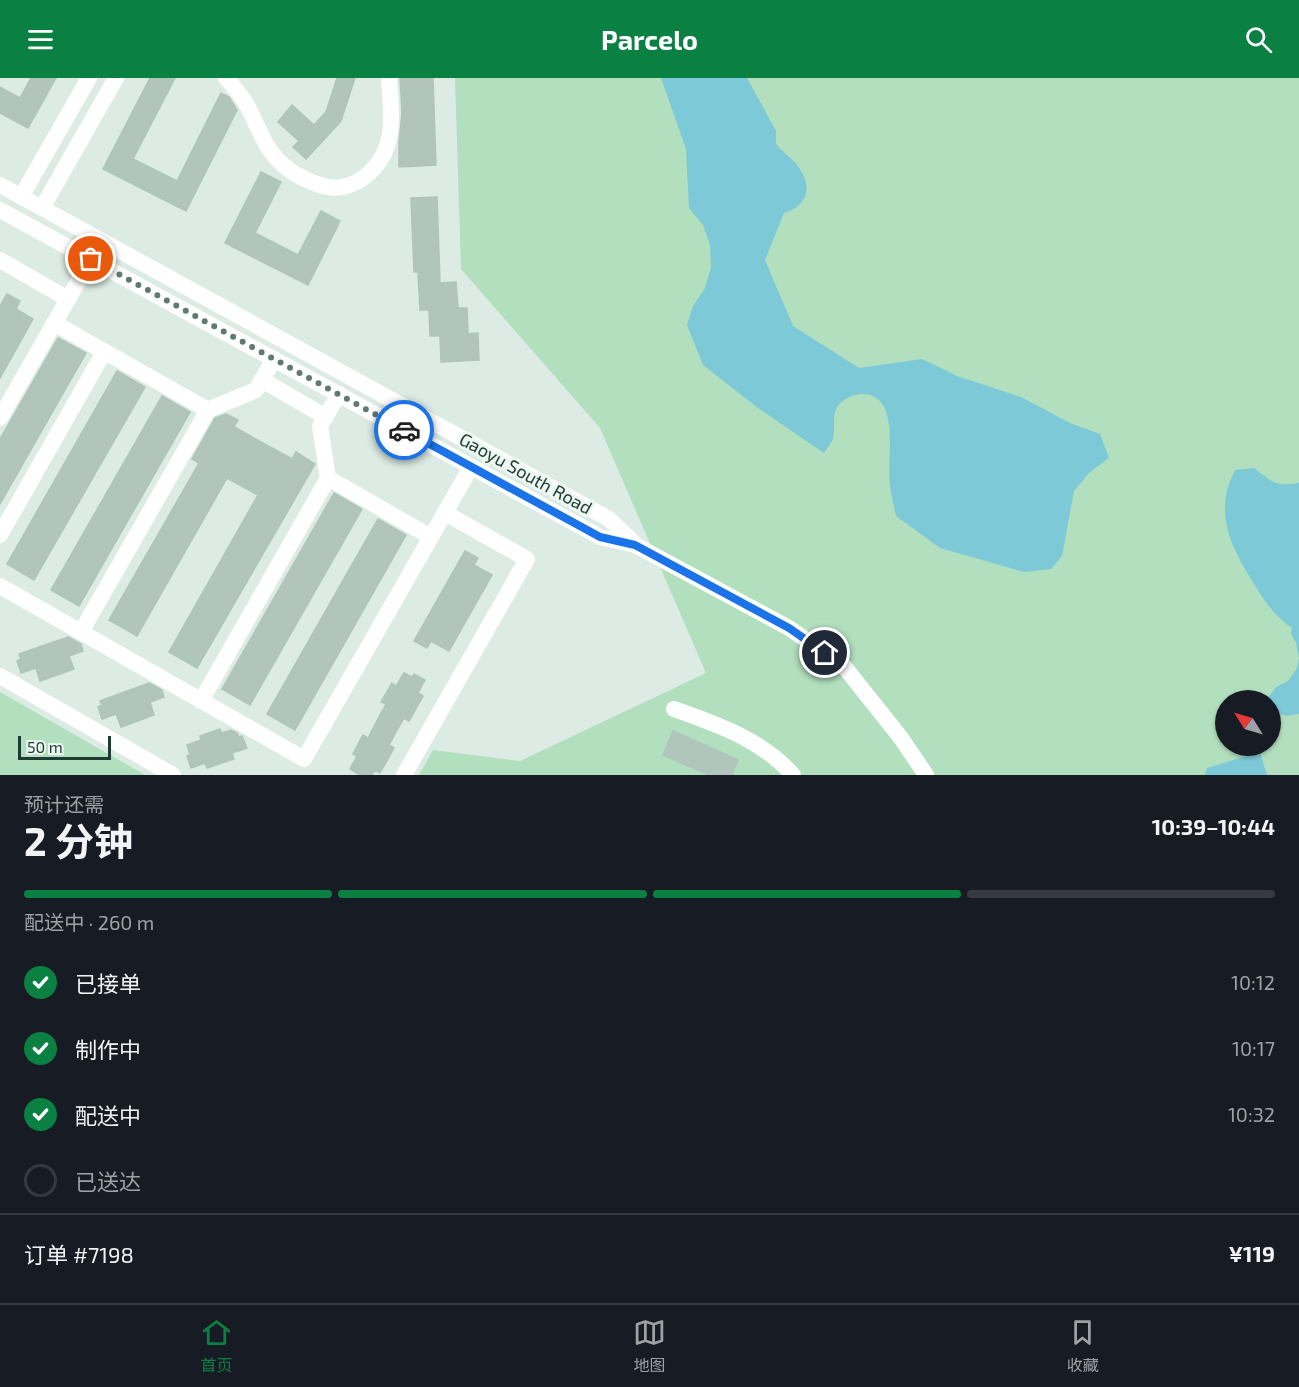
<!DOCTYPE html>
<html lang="zh">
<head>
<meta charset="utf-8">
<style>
  body { margin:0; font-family:"Exo 2","Noto Sans SC",sans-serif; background:#20242c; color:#f1f3f6; height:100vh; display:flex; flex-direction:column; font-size:22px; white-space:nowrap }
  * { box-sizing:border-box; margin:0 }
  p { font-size:20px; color:#9ea1a6 }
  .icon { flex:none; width:33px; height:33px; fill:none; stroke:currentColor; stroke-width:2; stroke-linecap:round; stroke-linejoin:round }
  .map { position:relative; height:697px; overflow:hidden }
  .details { display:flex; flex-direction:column; background:#171b24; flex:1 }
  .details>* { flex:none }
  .needle { width:39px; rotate:307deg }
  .tools { position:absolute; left:1215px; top:612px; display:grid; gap:12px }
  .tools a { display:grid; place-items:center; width:66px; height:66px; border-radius:50%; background:#171b24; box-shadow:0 2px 4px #0004; font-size:30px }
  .scale { position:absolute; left:18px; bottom:15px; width:93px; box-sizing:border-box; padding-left:6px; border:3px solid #1d3b33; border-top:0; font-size:16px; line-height:21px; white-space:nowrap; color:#1d3b33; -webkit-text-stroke:4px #edf7f2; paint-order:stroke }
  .pin { position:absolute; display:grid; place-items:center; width:51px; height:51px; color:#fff; margin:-26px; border:3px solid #fff; border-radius:50%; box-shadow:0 2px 6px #0007 }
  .courier { position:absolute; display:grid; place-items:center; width:60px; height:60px; margin:-30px; border:4px solid #1a73e8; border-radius:50%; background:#fff; color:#222; box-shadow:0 2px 8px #0007 }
  .overview em { font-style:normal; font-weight:700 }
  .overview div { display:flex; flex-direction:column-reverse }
  .overview { display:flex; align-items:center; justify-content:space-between; height:102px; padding:0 24px }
  h1 { font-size:39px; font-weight:700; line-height:45px }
  .bar { display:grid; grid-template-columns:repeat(4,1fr); gap:9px 6px; align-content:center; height:72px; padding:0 24px }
  .bar i { height:8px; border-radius:4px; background:#363941 }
  .bar .current { background:#0b8043 }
  .bar p { grid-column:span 4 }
  .line { display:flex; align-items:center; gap:15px; padding:0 24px; border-top:2px solid #363941 }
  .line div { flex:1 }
  ol { padding:0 24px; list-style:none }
  li { display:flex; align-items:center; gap:18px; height:66px }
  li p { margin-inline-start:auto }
  li .icon { padding:6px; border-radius:50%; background:#0b8043; color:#fff; stroke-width:4 }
  li:last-child { color:#9ea1a6 }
  li i { width:33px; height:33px; border:3px solid #363941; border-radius:50% }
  header { display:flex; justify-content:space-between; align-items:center; height:78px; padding:0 24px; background:#0b8043; color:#fff; font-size:27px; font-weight:700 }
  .tabs { display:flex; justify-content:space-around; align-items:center; height:84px; border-top:2px solid #363941; background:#171b24; font-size:16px; color:#9ea1a6 }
  .tabs a { display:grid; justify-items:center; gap:3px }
  .tabs .current { color:#0b8043 }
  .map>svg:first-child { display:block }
  .green { fill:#b2dfbe; fill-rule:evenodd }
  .water { fill:#7dc9d7 }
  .building { fill:#b2c5bd; stroke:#aec5bb; stroke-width:1.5 }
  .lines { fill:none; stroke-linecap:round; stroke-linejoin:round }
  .minor { stroke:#fff; stroke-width:16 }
  .done { stroke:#607971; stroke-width:6; stroke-dasharray:0 10.8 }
  .route { stroke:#1a73e8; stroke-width:8 }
  .labels { text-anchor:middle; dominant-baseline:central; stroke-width:6; stroke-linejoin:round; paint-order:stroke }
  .street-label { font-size:18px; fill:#1d3b33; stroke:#edf7f2 }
</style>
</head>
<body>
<header><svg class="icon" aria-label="menu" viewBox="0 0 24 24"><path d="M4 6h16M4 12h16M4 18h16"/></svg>Parcelo<svg class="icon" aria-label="search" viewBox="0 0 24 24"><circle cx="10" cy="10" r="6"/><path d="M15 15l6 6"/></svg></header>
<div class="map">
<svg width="1299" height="697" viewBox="0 0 1299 697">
  <rect width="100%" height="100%" fill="#dcebe4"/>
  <g class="green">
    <path d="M455 0H1299V697H419L433 672 520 683 706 595 600 350 461 191ZM1226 622H1270V668H1226Z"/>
    <polygon points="0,614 145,697 0,697"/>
  </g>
  <g class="water">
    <path d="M661 0H747L776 53V66C784 76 797 83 802 95 813 114 803 130 784 135L765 182 793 248 859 290 922 281 957 298 1021 319 1070 345 1100 356 1109 380 1090 394 1074 413 1062 478 1051 491 1024 494 940 470 896 438C894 428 891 417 890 407 886 381 902 316 862 316 853 316 843 321 838 328 831 338 836 350 833 360 832 365 826 371 824 375L758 330 703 287 687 247 693 228 705 210 711 189 710 167 703 147 689 130 686 71Z"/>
    <path d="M1254 390C1272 404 1276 409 1299 405V636L1286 638 1271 633 1270 622H1267V621L1276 609 1288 603 1297 590 1299 580 1296 565 1291 556 1292 550C1273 537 1263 521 1251 501 1229 465 1214 433 1235 392Z"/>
    <polygon points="1260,674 1267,697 1205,697 1207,690"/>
  </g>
  <g class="building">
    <polygon points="31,0 56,0 28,50 0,35 0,9 20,20"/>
    <polygon points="150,0 175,0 133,81 177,103 221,15 229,19 237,32 186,133 103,91"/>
    <polygon points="337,0 355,0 341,43 306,81 293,69 299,63 278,44 292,27 314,47 326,34"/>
    <polygon points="400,0 433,0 436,87 399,89 399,65 402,34"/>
    <polygon points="261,94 281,104 255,155 298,177 321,133 340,143 308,207 225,165"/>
    <polygon points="437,119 440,205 456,204 458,230 467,230 468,256 478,255 479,282 441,284 440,258 430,258 429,232 420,232 418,194 414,194 411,120"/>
    <polygon points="7,216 20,223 16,231 33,241 0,300 0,228"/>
    <polygon points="58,260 86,275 0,426 0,361"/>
    <polygon points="117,293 145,309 34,502 7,486"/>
    <polygon points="162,318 190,334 79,528 51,512"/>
    <polygon points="226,336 238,342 234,349 292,381 296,374 315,386 197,590 169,574 258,417 227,400 137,558 109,542 199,385 192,381 215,340"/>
    <polygon points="334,415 362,431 250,627 222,611"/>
    <polygon points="378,441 406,457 295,652 267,636"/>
    <polygon points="465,473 478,480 474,487 492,497 449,573 431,563 427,570 414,563"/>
    <polygon points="68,559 81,566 83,573 69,578 74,591 40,603 36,590 21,595 17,583 21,581 19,576"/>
    <polygon points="404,595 412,599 414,596 425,602 418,615 423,618 409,643 404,640 396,654 389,667 394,670 380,695 375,692 372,697 360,697 350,691 357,678 353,676 363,657 368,660 379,639 386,626 381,624 392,605 396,608"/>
    <polygon points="149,605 162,612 164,619 150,624 154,637 121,649 116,636 102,641 98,629 102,627 100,623"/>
    <polygon points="220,651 221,655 231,652 237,655 239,659 242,658 247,670 232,675 234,681 207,690 205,685 191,690 187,678 190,677 187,667 201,662 200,658"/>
    <polygon points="673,653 738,682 732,697 709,697 663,677"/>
  </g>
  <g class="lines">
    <g class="minor">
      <path d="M226 0C234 9 242 18 248 29 258 48 264 69 280 84 293 97 323 113 342 109 362 106 381 87 387 68 394 47 390 22 389 0"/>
      <polyline points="0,107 609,441 635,466"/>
      <polyline points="21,119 89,0"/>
      <polyline points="42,130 116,0"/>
      <polyline points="0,132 600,459 635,467 789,550 843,587 901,660 926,697"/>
      <polyline points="0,182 68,221"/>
      <polyline points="54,245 208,332"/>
      <polyline points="262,302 326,339"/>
      <polyline points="0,340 91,181"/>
      <polyline points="328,400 431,459"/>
      <polyline points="0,457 104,274"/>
      <polyline points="0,508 304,681 471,389"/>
      <polyline points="81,554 208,332 256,312 274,281"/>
      <polyline points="0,598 173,697"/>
      <polyline points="201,623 328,400 320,348 339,316"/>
      <path d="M674 631C718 647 761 661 793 697"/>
      <polyline points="404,697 527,481 445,435"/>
    </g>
  </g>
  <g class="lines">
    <polyline class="done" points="91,181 404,352"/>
    <polyline class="route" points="404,352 600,459 635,467 789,550 825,575"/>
  </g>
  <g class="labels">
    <g class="street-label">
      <text transform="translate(526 395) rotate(29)">Gaoyu South Road</text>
    </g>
  </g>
</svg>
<div class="tools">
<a><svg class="needle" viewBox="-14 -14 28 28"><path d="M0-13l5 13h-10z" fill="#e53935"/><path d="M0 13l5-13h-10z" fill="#9ea1a6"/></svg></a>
</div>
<div class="scale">50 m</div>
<div class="pin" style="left:91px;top:181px;background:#ea580c"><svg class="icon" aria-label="bag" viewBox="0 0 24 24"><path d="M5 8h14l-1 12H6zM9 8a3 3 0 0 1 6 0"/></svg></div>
<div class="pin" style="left:825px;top:575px;background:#1f2937"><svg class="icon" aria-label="home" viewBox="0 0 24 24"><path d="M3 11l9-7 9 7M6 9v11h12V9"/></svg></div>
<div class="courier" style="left:404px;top:352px"><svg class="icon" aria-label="car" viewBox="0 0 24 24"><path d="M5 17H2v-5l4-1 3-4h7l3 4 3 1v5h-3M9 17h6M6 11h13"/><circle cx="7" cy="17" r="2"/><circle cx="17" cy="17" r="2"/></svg></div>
</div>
<section class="details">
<div class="overview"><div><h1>2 分钟</h1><p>预计还需</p></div><em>10:39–10:44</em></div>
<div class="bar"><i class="current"></i><i class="current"></i><i class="current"></i><i></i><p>配送中 · 260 m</p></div>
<ol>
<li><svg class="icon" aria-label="check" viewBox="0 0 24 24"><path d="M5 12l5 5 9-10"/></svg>已接单<p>10:12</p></li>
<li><svg class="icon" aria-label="check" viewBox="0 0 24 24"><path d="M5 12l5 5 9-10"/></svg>制作中<p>10:17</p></li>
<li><svg class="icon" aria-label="check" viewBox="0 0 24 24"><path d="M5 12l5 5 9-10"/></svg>配送中<p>10:32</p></li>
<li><i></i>已送达</li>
</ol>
<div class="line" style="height:78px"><div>订单 #7198</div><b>¥119</b></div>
</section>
<nav class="tabs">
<a class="current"><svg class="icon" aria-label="home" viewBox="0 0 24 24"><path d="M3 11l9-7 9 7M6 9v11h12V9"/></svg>首页</a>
<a><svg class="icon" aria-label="map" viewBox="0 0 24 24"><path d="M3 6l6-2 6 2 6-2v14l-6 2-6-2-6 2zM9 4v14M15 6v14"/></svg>地图</a>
<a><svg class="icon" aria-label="saved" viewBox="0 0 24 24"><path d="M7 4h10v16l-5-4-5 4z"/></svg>收藏</a>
</nav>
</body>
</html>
